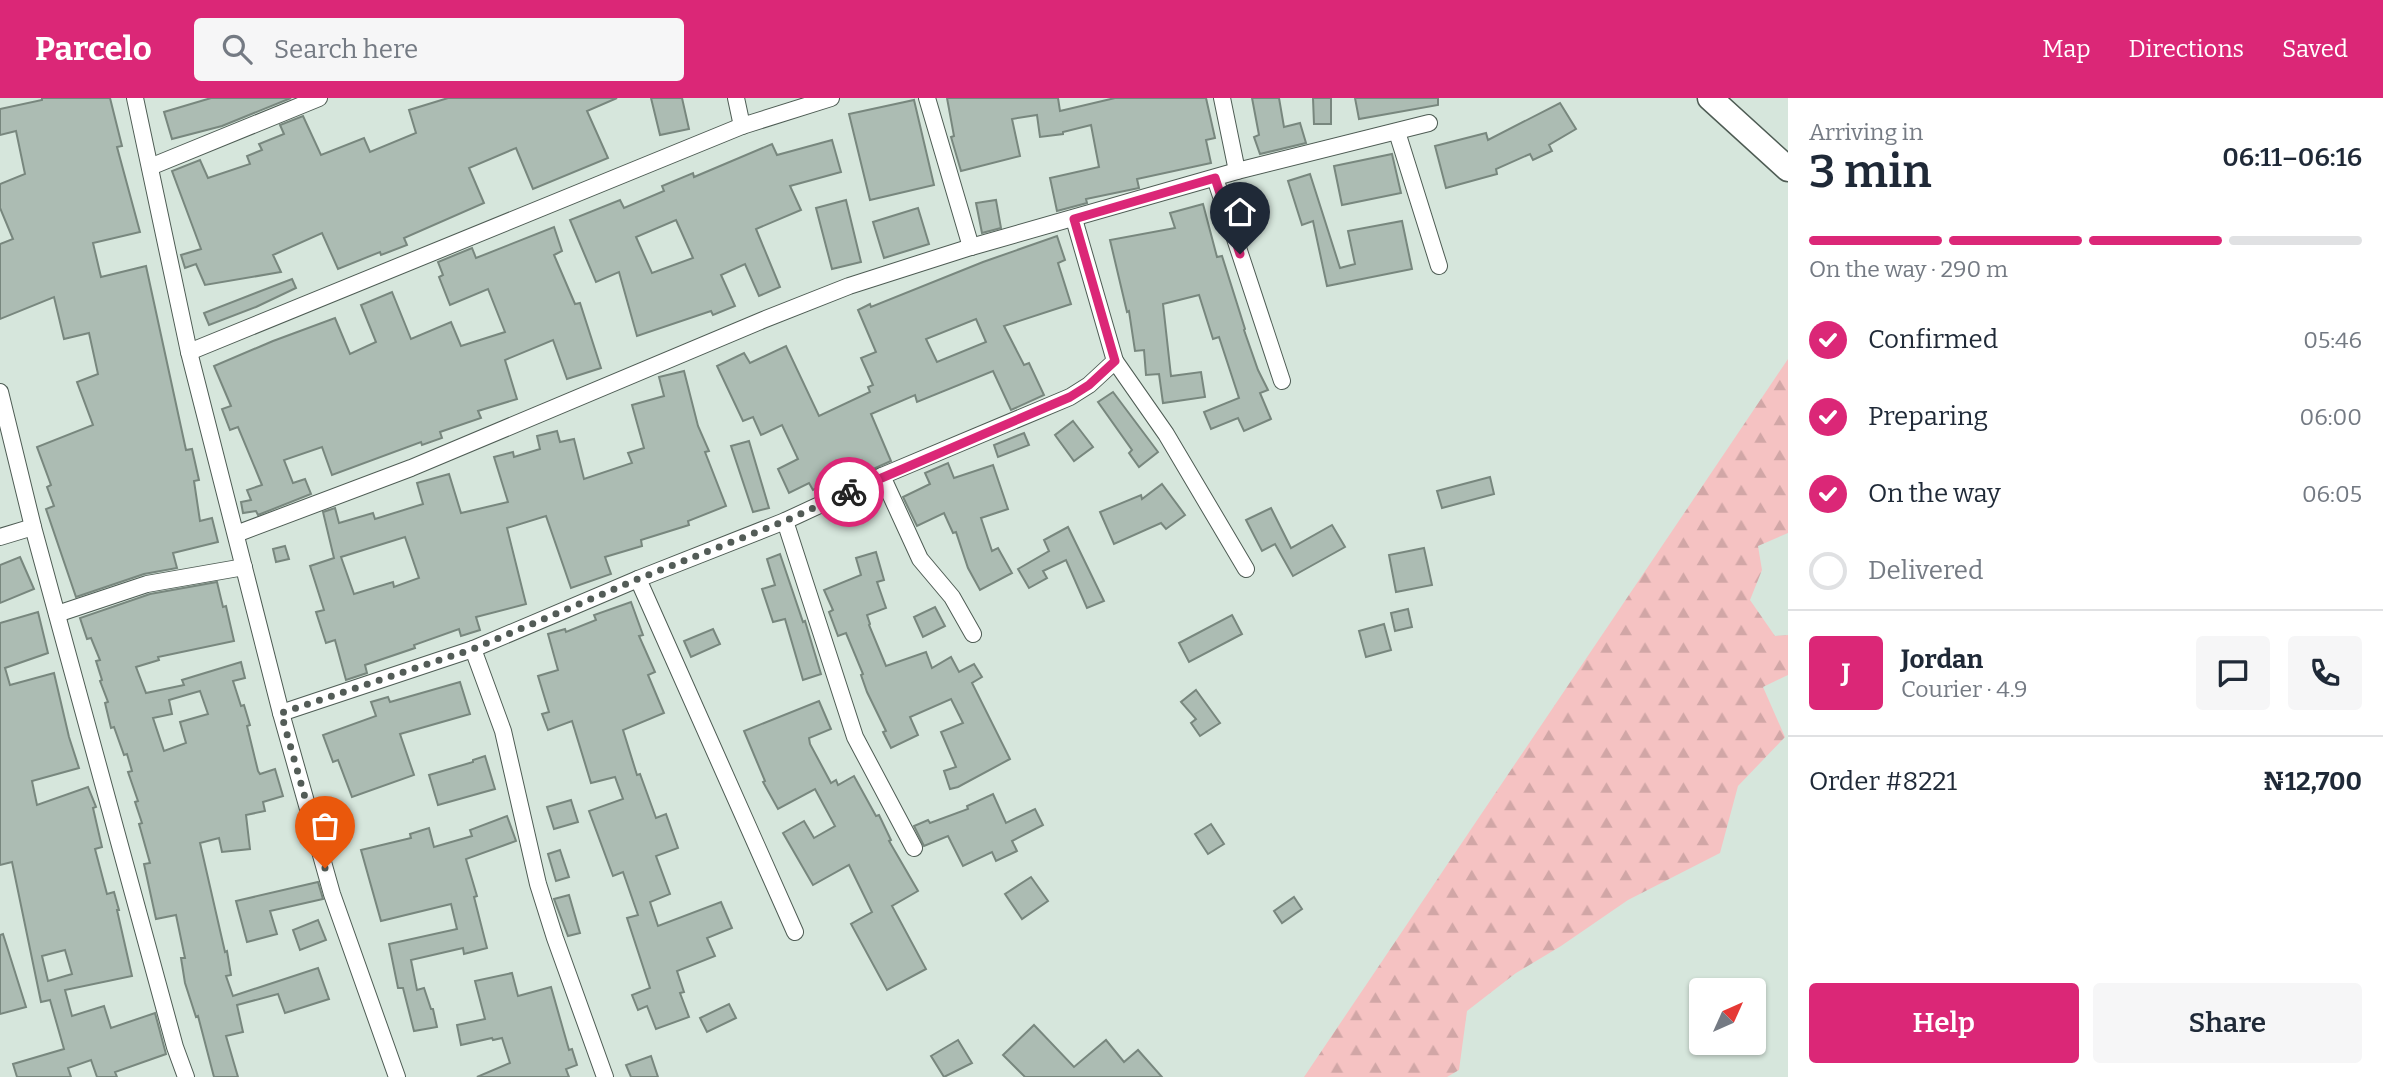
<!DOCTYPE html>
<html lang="en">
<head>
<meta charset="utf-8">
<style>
  body { margin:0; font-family:Bitter,serif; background:#f6f6f7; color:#1f2937; height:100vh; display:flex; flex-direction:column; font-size:26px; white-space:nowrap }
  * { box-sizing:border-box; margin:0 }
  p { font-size:23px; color:#747a83 }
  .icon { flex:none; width:38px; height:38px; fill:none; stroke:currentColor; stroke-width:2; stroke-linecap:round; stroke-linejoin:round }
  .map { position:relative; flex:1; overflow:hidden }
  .drawer { display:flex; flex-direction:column; background:#fff; width:595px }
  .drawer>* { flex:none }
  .needle { width:46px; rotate:45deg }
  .buttons { position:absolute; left:1689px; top:880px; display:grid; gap:14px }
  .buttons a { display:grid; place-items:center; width:77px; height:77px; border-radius:7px; background:#fff; box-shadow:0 2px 5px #0004; font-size:35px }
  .pin { position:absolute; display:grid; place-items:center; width:60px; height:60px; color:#fff; margin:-72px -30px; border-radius:50% 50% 50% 0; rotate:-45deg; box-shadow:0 0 7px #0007 }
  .pin .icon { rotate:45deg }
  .courier { position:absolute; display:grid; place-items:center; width:70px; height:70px; margin:-35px; border:5px solid #db2777; border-radius:50%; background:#fff; color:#222; box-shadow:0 2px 9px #0007 }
  .head em { font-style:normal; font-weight:600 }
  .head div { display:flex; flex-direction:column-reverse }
  .head { display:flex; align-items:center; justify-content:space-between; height:119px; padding:0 21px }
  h1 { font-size:46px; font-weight:600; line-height:52px }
  .bar { display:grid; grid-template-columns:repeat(4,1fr); gap:10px 7px; align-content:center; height:84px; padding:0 21px }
  .bar i { height:9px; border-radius:5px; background:#e0e1e3 }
  .bar .current { background:#db2777 }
  .bar p { grid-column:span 4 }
  .line { display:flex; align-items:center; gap:18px; padding:0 21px; border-top:2px solid #e0e1e3 }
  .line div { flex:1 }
  .round { display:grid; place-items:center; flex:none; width:74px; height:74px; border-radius:7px; background:#f6f6f7 }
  ol { padding:0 21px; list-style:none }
  li { display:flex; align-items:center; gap:21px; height:77px }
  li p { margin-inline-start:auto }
  li .icon { padding:7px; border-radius:50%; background:#db2777; color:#fff; stroke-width:4 }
  li:last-child { color:#747a83 }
  li i { width:38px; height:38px; border:4px solid #e0e1e3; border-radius:50% }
  .action { display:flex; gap:14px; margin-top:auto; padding:14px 21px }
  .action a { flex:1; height:80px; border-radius:7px; background:#db2777; color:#fff; font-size:28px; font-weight:600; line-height:80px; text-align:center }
  .action a+a { background:#f6f6f7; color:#1f2937 }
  header { display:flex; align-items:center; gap:42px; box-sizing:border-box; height:98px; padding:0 35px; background:#db2777; color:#fff }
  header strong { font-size:33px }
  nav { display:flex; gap:38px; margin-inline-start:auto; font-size:24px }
  .search { width:490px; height:63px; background:#f6f6f7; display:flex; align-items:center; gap:18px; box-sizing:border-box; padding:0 24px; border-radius:7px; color:#747a83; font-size:26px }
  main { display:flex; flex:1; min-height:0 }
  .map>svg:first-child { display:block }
  .forest { fill:url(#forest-firs) }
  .building { fill:#acbcb3; stroke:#78877e; stroke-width:2; fill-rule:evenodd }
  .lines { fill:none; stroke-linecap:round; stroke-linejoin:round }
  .minor-casing { stroke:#4e5c54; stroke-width:18 }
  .primary-casing { stroke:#4e5c54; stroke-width:27 }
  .minor { stroke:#fff; stroke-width:16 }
  .primary { stroke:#fff; stroke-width:24 }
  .done { stroke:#535c57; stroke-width:7; stroke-dasharray:0 12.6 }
  .route { stroke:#db2777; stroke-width:9 }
</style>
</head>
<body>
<header>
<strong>Parcelo</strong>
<div class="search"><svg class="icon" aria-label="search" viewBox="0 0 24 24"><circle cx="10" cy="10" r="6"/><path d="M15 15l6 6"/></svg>Search here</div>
<nav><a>Map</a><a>Directions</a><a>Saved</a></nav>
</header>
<main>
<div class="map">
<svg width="1788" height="979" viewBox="0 0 1788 979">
  <defs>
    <pattern id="forest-firs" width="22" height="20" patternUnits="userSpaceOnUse" patternTransform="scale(1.75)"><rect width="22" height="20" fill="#f5c2c2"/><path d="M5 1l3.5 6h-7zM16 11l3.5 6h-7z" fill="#d1a6a6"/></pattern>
  </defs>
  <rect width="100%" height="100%" fill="#d6e6dc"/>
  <polygon class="forest" points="1788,261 1788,435 1758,448 1762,472 1750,502 1775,538 1788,537 1788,577 1763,589 1785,639 1738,688 1720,755 1628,802 1561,848 1516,875 1467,913 1459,972 1447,979 1304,979"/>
  <g class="building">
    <polygon points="42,0 110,0 122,48 117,49 140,134 93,145 101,179 146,168 186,352 192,351 199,382 194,383 200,423 212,420 218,444 173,455 177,470 144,476 76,499 46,411 54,408 47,389 51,387 37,349 93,327 77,284 98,276 89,235 64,241 54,199 0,221 0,146 13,141 0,110 0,86 25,76 16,33 0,37 0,11 42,2"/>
    <polygon points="211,0 291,0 222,28 172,41 164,14"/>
    <polygon points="448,0 617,0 587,13 608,60 533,91 516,50 469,70 484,105 404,140 407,147 381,157 380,154 338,171 322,135 273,157 281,174 205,187 196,166 185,170 181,157 201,151 172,73 200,62 208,80 250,66 247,58 262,52 259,46 284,36 280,27 303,18 321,57 364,40 370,54 416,35 409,12"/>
    <polygon points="651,0 682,0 689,31 660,37"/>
    <polygon points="947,0 1058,0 1060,13 1115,0 1206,0 1215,40 1206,42 1211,65 1137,81 1139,90 1086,101 1087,105 1057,113 1050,80 1099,69 1091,27 1063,34 1063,36 1040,39 1037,17 1012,21 1020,58 961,73 951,39 954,38"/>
    <polygon points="1252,0 1279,0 1284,29 1300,25 1306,45 1260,56 1254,39 1259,37"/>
    <polygon points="1313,0 1331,0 1331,26 1314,26"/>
    <polygon points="1355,0 1438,0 1438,7 1359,21"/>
    <polygon points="914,2 934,87 870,102 849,16"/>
    <polygon points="1560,5 1576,31 1549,47 1552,53 1533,62 1530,56 1496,71 1497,76 1446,90 1435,48 1486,35 1488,42"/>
    <path d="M832 42 841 74 790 88 801 112 756 131 780 189 759 198 745 166 721 177 735 208 713 217 711 213 637 238 619 174 596 184 570 122 620 102 624 110 664 93 662 88 693 75 694 79 772 46 777 57ZM676 122 693 160 652 175 636 139Z"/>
    <polygon points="1392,56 1401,95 1342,107 1334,68"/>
    <polygon points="1310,76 1340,170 1355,166 1348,133 1402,123 1412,171 1327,188 1313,123 1302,127 1288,83"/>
    <polygon points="846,102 861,164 832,171 816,110"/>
    <polygon points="996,102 1001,130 982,135 976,105"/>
    <polygon points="1203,106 1217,159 1222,158 1245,231 1244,232 1258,272 1268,292 1260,295 1271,321 1244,333 1238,320 1211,331 1204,314 1239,300 1219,239 1213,241 1199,197 1163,206 1171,278 1201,274 1205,299 1163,305 1159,276 1146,277 1144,252 1135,253 1129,213 1127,214 1110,142 1175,130 1170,115"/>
    <polygon points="918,110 929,146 884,160 873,124"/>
    <polygon points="554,129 562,153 554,157 575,206 580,205 601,270 567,281 553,242 505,262 517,301 478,313 481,320 440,334 442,340 422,347 421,344 332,377 322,349 284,362 293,385 305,381 311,396 258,417 256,413 243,415 241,404 251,402 247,392 262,387 238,329 230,332 222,311 231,308 214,268 273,243 335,220 350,256 376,244 361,207 392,194 411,241 451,224 461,248 505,234 488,191 450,207 439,179 443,177 438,164 472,150 476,160"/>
    <path d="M1057 138 1065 162 1058 165 1071 206 1004 228 1024 267 1029 265 1044 297 1011 312 993 273 917 304 915 297 871 316 891 363 860 377 857 371 813 392 809 385 789 395 778 371 798 361 782 327 761 337 753 319 743 323 717 268 744 255 750 265 786 248 819 318 870 294 868 289 873 287 861 260 876 254 858 212 870 206 871 209 983 164ZM976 221 986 244 937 264 926 241Z"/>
    <polygon points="292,181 296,190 256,209 209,227 204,215"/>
    <path d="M684 273 698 328 709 353 705 354 726 408 688 423 689 427 641 442 642 448 605 459 611 476 571 490 546 418 507 430 526 506 476 519 480 532 461 538 459 531 414 547 415 550 365 567 367 575 346 582 335 542 326 545 316 514 324 512 310 468 334 460 323 414 335 410 339 425 373 415 375 421 423 406 417 385 449 376 461 415 508 404 494 359 513 354 514 359 540 351 537 338 557 333 560 344 574 341 584 381 632 365 628 355 644 350 632 307 664 298 659 279ZM405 439 419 480 394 489 393 484 354 496 341 459Z"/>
    <polygon points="1113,294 1158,354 1139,369 1129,355 1132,352 1098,304"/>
    <polygon points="1073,323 1093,349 1074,363 1055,337"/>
    <polygon points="1024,335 1029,347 998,359 994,347"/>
    <polygon points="749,343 769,410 753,414 731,348"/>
    <polygon points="948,365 954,380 993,367 1008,411 981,420 992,453 998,450 1012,475 980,492 968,470 956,434 953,435 944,415 917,428 903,399 930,386 925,375"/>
    <polygon points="1490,379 1494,396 1442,410 1437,393"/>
    <polygon points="1162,386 1185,417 1166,431 1161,425 1114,446 1100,414 1141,397 1142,401"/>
    <polygon points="1271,410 1291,450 1332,427 1345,449 1293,478 1275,446 1262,453 1246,422"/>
    <polygon points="1068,429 1104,503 1087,510 1066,462 1043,473 1047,480 1029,490 1018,471 1049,453 1044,442"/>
    <polygon points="285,448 289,461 276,464 273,451"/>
    <polygon points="1424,450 1432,487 1396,494 1389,457"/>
    <polygon points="876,454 884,482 877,484 886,510 867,517 870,526 869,527 886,568 926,554 932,570 951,559 959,574 974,566 982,579 972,585 1010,661 958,689 950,691 944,673 956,669 941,634 963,625 951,601 910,619 918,637 891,650 883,634 886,633 867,594 861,577 863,576 846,535 838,538 829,514 833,512 824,492 861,477 856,460"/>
    <polygon points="780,456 803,524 805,523 821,576 803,582 785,521 773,524 762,491 775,487 767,461"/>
    <polygon points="20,459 34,491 0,505 0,467"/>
    <path d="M217 484 223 509 226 508 234 543 158 559 159 562 136 569 146 595 184 587 182 582 241 564 245 580 233 583 241 608 244 607 250 627 247 628 258 673 260 676 275 671 283 698 263 704 265 713 246 717 250 751 222 754 219 740 200 745 225 854 227 853 231 877 226 878 233 898 318 870 329 901 285 915 278 896 237 907 243 934 226 938 238 979H214L198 918 196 919 185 885 181 860H185L176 817 156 821 144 766 150 765 139 726 142 725 135 704 138 703 128 674 132 673 127 656 124 657 114 629 111 630 105 605 108 604 100 583 102 582 96 563 100 562 91 540 87 541 80 520 150 496ZM200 593 208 616 180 624 186 645 164 653 153 620 172 616 169 602Z"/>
    <polygon points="631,504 643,537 639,538 655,574 648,577 664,615 623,632 637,677 640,676 656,720 666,716 678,750 656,758 670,796 650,804 658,828 721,804 732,830 707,840 715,858 677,873 684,894 680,895 689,919 656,931 647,908 638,912 632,897 650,890 627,820 638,817 623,774 613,778 589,713 623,701 615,679 591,685 572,623 548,632 542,616 549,614 538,578 558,572 548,536 565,531 566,534 596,522 594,517"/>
    <polygon points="935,509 945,528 923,539 914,519"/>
    <polygon points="1408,511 1412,529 1395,533 1391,515"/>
    <path d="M38 514 48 555 5 570 10 587 54 575 69 639 79 670 32 683 37 707 88 689 96 709 93 710 102 749 95 751 107 796 114 794 119 812H117L132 878 65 892 72 918 104 908 111 930 155 915 166 956 115 974 117 979H97L91 962 68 970 71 979H17L13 966 64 951 50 902 41 904 12 764 0 767V525ZM65 852 72 876 48 883 42 858Z"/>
    <polygon points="1232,517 1242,536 1189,564 1179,545"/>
    <polygon points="1384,526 1391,552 1366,559 1359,533"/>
    <polygon points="713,531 720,546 691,559 684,543"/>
    <polygon points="460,584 470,616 400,636 414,677 352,699 338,662 333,664 323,637 376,618 371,604 388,599 390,604"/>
    <polygon points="1196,592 1220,625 1200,638 1191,625 1196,621 1181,604"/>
    <polygon points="819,603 831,631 809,640 810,646 831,685 836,682 838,687 854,678 876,718 879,717 891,742 889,743 918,793 892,808 926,871 887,892 851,826 872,814 849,767 813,787 783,735 804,723 814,740 835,728 815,691 778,711 763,684 765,683 744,633"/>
    <polygon points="485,658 495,691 438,707 429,677 473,664 473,662"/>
    <polygon points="993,696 1006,725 1035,711 1043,727 1012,743 1017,753 996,763 992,754 963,768 948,738 924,748 914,728 928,722 930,725 968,711 967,708"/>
    <polygon points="571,702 578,724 554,731 547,709"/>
    <polygon points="507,718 516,743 466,761 477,798 474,799 487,850 464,856 463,850 411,862 417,892 424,890 431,911 433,911 437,929 414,933 403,890 398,890 389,846 457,831 451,806 381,823 361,752 411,740 410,736 429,730 434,749 472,738 470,732"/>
    <polygon points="1211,726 1224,746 1208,756 1195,736"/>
    <polygon points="560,752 569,779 556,783 548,756"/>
    <polygon points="1031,779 1048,803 1022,821 1005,796"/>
    <polygon points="318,784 323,801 270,813 277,836 247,844 236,803"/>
    <polygon points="569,797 580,835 568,838 554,801"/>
    <polygon points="1294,799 1302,811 1282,825 1274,813"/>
    <polygon points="318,822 326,842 300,852 293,832"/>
    <polygon points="3,836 26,909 0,916 0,837"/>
    <polygon points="512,875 518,898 551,889 569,952 572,951 577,967 566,971 569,979 477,979 510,965 502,940 493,942 492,940 461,947 457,927 485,921 475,883"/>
    <polygon points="729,906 736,920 707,934 700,920"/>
    <polygon points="1034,927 1074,969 1106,942 1124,964 1138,952 1162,979 1025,979 1003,957"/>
    <polygon points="958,942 972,965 944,979 931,958"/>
    <polygon points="651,958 658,979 631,979 626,967"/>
  </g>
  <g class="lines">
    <g class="minor-casing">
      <g id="minor">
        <polyline points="135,0 189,254 281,615 332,796 397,979"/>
        <polyline points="736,0 742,28"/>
        <polyline points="927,0 971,149"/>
        <polyline points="1222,0 1237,73"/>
        <polyline points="1397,34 1439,168"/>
        <polyline points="150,69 319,0"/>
        <polyline points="1215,80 1282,283"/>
        <polyline points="189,254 742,28 831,0"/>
        <polyline points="1115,263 1166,336 1246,471"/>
        <polyline points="0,294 33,429 175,949 186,979"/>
        <polyline points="882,378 920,461 952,499 973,536"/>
        <polyline points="785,423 855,639 914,750"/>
        <polyline points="236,436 411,370 763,222 849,188 971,149 1237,73 1429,25"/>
        <polyline points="0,439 33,429"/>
        <polyline points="638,481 795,834"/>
        <polyline points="57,516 147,486 244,469"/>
        <polyline points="473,551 503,633 538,786 555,840 605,979"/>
        <polyline points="281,615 473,551 638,481 785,423 882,378 1070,299 1089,287 1115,263 1074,121"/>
      </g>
    </g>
    <g class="primary-casing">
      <polyline id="primary" points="1710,0 1788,71"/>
    </g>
    <use href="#minor" class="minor"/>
    <use href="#primary" class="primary"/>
  </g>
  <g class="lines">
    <polyline class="done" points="325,770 281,615 473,551 638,481 785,423 849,394"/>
    <polyline class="route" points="849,394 1070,299 1089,287 1115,263 1074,121 1215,80 1240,156"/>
  </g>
</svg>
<div class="buttons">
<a><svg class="needle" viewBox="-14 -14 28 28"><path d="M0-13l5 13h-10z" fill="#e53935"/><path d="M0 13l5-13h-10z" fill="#747a83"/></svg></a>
</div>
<div class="pin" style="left:325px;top:770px;background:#ea580c"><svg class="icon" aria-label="bag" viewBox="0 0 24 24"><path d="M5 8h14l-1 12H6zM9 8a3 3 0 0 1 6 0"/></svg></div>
<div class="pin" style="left:1240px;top:156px;background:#1f2937"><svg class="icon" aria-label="home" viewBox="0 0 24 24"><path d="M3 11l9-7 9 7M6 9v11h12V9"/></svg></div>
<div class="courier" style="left:849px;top:394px"><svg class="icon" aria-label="bike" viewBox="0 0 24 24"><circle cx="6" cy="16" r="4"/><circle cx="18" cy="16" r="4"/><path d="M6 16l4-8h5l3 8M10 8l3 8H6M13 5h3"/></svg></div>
</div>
<section class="drawer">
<div class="head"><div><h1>3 min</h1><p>Arriving in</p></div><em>06:11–06:16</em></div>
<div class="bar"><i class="current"></i><i class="current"></i><i class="current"></i><i></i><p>On the way · 290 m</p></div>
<ol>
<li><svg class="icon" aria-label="check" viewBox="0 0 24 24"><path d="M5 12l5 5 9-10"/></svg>Confirmed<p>05:46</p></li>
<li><svg class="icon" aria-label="check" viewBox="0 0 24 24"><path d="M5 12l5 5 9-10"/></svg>Preparing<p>06:00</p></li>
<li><svg class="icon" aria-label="check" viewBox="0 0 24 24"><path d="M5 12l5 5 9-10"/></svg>On the way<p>06:05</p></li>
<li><i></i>Delivered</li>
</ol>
<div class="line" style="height:126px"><b class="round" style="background:#db2777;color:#fff">J</b><div><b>Jordan</b><p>Courier · 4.9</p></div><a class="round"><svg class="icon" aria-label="chat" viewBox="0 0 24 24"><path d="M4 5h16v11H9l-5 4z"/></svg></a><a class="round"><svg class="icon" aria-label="phone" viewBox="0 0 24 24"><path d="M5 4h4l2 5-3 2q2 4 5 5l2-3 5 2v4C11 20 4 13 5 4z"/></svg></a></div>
<div class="line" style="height:91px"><div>Order #8221</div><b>₦12,700</b></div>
<div class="action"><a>Help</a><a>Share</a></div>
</section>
</main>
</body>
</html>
